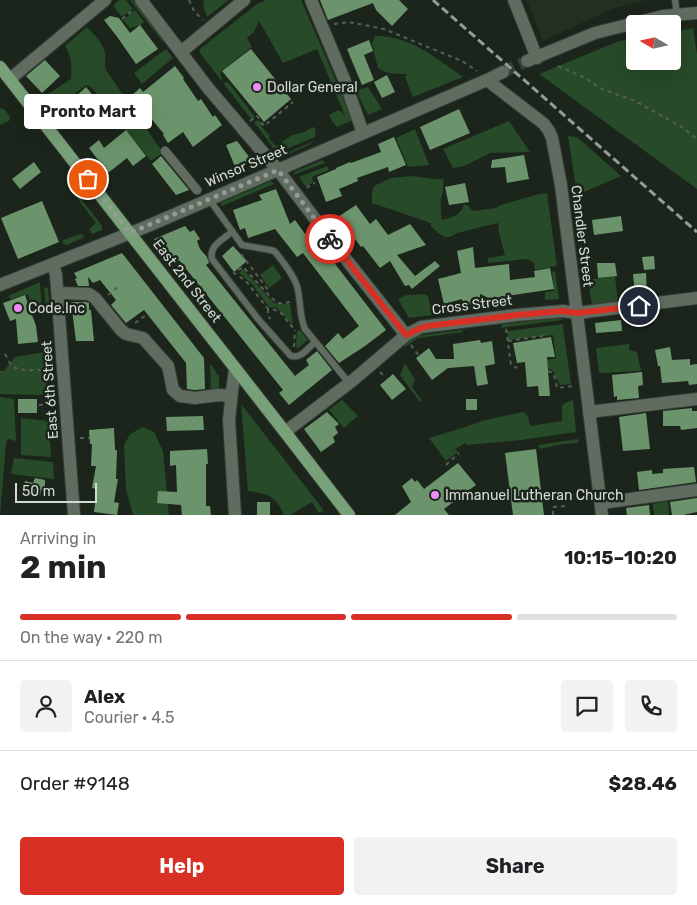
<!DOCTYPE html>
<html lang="en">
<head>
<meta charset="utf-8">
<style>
  body { margin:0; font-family:Rubik,sans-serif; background:#f2f2f2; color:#202124; height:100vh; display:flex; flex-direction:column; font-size:19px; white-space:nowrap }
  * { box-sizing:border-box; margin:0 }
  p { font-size:16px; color:#757577 }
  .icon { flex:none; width:28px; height:28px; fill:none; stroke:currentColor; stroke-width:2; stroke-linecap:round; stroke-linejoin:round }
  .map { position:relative; height:515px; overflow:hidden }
  .drawer { display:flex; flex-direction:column; background:#fff; flex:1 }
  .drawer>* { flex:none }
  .needle { width:32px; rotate:279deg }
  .tools { position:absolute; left:626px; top:15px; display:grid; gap:10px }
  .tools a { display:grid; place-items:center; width:55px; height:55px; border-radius:5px; background:#fff; box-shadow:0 5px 20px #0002; font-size:25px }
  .scale { position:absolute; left:15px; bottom:12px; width:82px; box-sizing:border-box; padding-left:5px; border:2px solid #d4dbd4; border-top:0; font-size:14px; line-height:18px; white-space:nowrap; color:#d4dbd4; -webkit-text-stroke:4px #1b251b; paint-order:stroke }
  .pin { position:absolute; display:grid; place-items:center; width:42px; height:42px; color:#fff; margin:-21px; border:2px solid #fff; border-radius:50%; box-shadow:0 1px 5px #0007 }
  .courier { position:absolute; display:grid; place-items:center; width:50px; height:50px; margin:-25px; border:4px solid #d93025; border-radius:50%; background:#fff; color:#222; box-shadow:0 1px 6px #0007 }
  .bubble { position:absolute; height:35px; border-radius:5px; background:#fff; box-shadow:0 5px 20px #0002; font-size:16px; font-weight:700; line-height:35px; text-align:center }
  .summary em { font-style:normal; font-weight:700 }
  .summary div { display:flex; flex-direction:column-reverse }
  .summary { display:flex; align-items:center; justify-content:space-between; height:85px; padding:0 20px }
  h1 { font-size:32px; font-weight:700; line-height:38px }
  .bar { display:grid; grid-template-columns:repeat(4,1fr); gap:8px 5px; align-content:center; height:60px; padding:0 20px }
  .bar i { height:6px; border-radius:4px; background:#e0e0e0 }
  .bar .active { background:#d93025 }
  .bar p { grid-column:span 4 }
  .line { display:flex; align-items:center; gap:12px; padding:0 20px; border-top:1px solid #e0e0e0 }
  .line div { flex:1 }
  .round { display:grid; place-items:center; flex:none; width:52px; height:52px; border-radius:5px; background:#f2f2f2 }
  .primary-button { display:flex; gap:10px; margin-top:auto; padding:10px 20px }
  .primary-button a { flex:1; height:58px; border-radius:5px; background:#d93025; color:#fff; font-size:20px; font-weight:700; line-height:58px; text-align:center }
  .primary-button a+a { background:#f2f2f2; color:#202124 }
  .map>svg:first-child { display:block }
  .built { fill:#213021 }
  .green { fill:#274a28 }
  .building { fill:#6c946c }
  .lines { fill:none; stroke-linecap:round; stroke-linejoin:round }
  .tertiary-tunnel { stroke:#374037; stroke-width:12; stroke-dasharray:12 6; stroke-linecap:butt }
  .service-casing { stroke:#373f37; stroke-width:8 }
  .pedestrian-casing { stroke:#373f37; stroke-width:10 }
  .minor-casing { stroke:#373f37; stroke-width:14 }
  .tertiary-casing { stroke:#373f37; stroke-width:14 }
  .primary-casing { stroke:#373f37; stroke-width:14 }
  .path { stroke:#565f56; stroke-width:2; stroke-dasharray:4 4; stroke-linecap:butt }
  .service { stroke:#616c61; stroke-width:6 }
  .pedestrian { stroke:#616c61; stroke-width:9 }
  .minor { stroke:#616c61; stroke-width:12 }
  .tertiary { stroke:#616c61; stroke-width:12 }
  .primary { stroke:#79a179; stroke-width:12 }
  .rail { stroke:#959d95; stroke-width:3; stroke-dasharray:8 4; stroke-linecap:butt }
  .done { stroke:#939b93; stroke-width:5; stroke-dasharray:0 9 }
  .route { stroke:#d93025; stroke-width:6 }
  .poi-dot { fill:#ef8bf7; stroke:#1b251b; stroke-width:2 }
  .labels { text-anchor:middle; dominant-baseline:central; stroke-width:5; stroke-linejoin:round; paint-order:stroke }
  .poi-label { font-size:14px; fill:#d4dbd4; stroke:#1b251b; text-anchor:start }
  .street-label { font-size:14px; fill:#d4dbd4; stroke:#1b251b }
</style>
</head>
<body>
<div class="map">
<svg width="697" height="515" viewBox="0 0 697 515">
  <rect width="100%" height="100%" fill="#1b251b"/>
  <polygon class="built" points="527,0 646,0 612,9 543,41"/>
  <g class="green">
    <polygon points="119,0 126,0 133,9 122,17 113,6"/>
    <polygon points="130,0 133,0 165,40 163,42"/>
    <polygon points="204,0 229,0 207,17 203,6"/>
    <polygon points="266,0 301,0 353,120 337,127 332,121 329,115 338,110 342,112 345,116 317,49 283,63 259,21 254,32 247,38 252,47 220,72 223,83 228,82 255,117 251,119 200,53 200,49 257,4"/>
    <polygon points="135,10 144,22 141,25 130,28 123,20"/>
    <path d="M87 27C94 35 104 43 105 54 106 60 104 64 106 70L163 153 151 161 92 88 87 85 52 109 42 98 71 79C72 66 72 57 65 46Z"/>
    <polygon points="693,28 697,54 697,189 539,74 619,41 635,39 635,61 672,61 673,32"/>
    <path d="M375 36C409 35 436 58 463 77L413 97 405 77 407 74C396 74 387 74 378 68L372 44Z"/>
    <polygon points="166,49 173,58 142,84 134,73"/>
    <polygon points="368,87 382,109 368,115 356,91"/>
    <polygon points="0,108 5,110 10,117 9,121 0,125"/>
    <path d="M258 120 262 124 261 126 270 136 269 139 276 146 292 135 302 133 313 127C316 128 316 134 315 137L277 153 254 122Z"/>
    <polygon points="509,121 530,152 490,153 464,166 453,168 443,149"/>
    <polygon points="415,129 429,165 408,167 396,138"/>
    <polygon points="568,136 577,137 621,176 577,195"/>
    <polygon points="314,141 309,145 282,157 278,157"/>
    <polygon points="322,160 325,163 293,175 296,171"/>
    <polygon points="327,166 329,170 312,177 313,182 306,187 299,177"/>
    <path d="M411 176 433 179H443C444 186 443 192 441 199 440 205 441 214 442 220 452 217 460 216 464 205H467L473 211 496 208 498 206 539 194 547 193 557 266 535 270 534 263 527 259 488 263V258L505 255 499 233 498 223 457 233 450 237H445L438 233 431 226V223L372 203V193L374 186 391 178Z"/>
    <polygon points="271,181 274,184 222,206 220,203"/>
    <polygon points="68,182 102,226 102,230 92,234 89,229 96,223 67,185"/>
    <polygon points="81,234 84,235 83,238 67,245 63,244 63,240"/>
    <polygon points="273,265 282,278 269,288 260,275"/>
    <polygon points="243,269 274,303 281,304 290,304 293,326 277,308 269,307 252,284 239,273"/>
    <polygon points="555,271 559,299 545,300 545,292 554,291 552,272"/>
    <polygon points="615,276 618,303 592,305 588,280"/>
    <polygon points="40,282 42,310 30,302 28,294 11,299 8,296"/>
    <polygon points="44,287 48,288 50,311 46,313"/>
    <polygon points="424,294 428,296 432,315 409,318 398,299 407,295"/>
    <polygon points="561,318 562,320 501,328 502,324"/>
    <polygon points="563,324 564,334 571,384 560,385 553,371 548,368 547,360 556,358 553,335 508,340 507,331"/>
    <polygon points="300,330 308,340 297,349 296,344 297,331"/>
    <polygon points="462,330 463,332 418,338 405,347 404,345 415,336"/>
    <polygon points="629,344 629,350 637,352 641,371 599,373 596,348"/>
    <polygon points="45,352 47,395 0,394 0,371 4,371 15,357"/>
    <polygon points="210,363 216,372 217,375 219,375 219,392 211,393"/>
    <polygon points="405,363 415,380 412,387 422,401 420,402 400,375"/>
    <polygon points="0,397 14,399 16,441 8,439 6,443 0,515"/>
    <polygon points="342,400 358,416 344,428 329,410"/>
    <path d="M573 400 576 432 521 440 467 445 466 443 455 449 458 452 446 461 429 438 462 428 485 420 523 412C529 414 529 421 530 426L562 421V406L565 403Z"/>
    <path d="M241 404 316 500 324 511 319 513 312 502 290 515H284C275 495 269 494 248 491Z"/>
    <polygon points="21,418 49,421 51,457 21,455"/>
    <polygon points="143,427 154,432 163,451 169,515 133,515 126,489 124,445 130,434"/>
    <polygon points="578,439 578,443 562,444 540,449 538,445"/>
    <polygon points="14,458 53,462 54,479 11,474"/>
    <polygon points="668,501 669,515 654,515 653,504"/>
  </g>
  <g class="building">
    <polygon points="320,0 399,0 408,9 392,26 376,10 373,3 328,20"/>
    <polygon points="110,16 119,18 130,33 140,25 158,49 136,64 118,38 104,20"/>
    <polygon points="369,40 373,51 364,55 374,80 362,85 347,49"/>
    <polygon points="251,49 291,99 264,122 222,71"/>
    <polygon points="45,60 60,76 42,93 26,76"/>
    <polygon points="175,66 184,78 183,79 198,101 201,99 213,117 215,115 222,125 193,147 183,132 168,143 163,135 164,134 144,110 142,111 130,97 140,88 143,92"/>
    <polygon points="387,75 395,92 382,98 374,82"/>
    <polygon points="86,87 106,111 94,122 74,98"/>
    <polygon points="459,109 470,133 430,150 420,127"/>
    <polygon points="126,130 146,156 133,166 127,158 108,173 89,148 99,140 104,148"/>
    <polygon points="394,137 406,165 389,172 388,167 357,178 358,181 339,189 342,196 326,202 317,177 336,169 336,168 350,162 351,163 381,152 378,144"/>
    <polygon points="237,141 253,162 236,169 226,145"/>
    <polygon points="524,155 529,179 507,183 505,167 491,168 492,160"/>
    <polygon points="161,156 189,190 176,195 152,164"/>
    <polygon points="34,162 41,172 20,189 12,179"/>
    <polygon points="465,183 469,202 449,205 445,187"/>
    <polygon points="276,189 290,224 295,220 308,238 312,234 386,330 365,346 339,363 325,346 338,333 343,339 359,326 303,253 297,257 275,229 248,238 245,228 240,230 233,210 262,200 259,195"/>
    <polygon points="42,201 59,242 18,259 1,218"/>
    <polygon points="356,205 370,224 376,219 388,235 410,224 426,245 397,255 415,276 435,261 440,266 412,289 409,285 405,286 390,261 380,268 363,246 361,247 338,217"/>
    <polygon points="621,216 623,231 594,235 592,220"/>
    <polygon points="185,226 190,232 194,230 200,239 197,241 200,249 207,257 209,263 206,265 295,376 309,365 306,360 317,351 332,370 289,405 279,393 283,390 179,260 174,264 154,239"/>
    <polygon points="233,246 247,261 234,272 222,256"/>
    <polygon points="473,247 475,268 509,264 510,280 535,277 534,271 550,268 554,289 506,296 506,300 495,301 480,294 480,304 463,305 462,299 444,304 438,279 461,273 457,251"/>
    <polygon points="122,253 204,358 205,389 195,390 187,389 186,363 144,310 126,323 111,305 116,300 100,280 93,283 88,277 89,286 78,286 75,279 77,278 74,273"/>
    <polygon points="654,256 655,269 644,270 642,257"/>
    <polygon points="597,263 615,263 617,276 598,278"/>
    <polygon points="646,273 647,294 635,295 633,274"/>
    <polygon points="25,295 36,326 38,342 18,344 16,319 10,321 3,303"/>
    <polygon points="71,302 86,302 89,303 89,310 91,310 94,341 76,341"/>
    <polygon points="621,320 622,331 596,333 595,323"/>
    <polygon points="551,337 555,357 547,357 550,396 539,396 538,386 527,387 525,362 517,363 513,343"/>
    <polygon points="480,340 481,343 492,341 495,364 485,366 488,384 477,386 474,366 448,368 432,380 416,358 429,348 436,359 454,359 453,344"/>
    <polygon points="670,347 672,360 690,359 690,365 697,364 697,384 689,385 688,381 662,383 660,366 658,366 655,350"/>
    <polygon points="642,372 643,385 638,386 639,398 617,400 617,396 614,397 612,375"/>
    <polygon points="393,374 406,389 392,400 380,385"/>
    <rect x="18" y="399" width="19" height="14"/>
    <rect x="466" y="399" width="11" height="11"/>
    <polygon points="692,408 692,411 697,411 697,428 681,430 680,426 663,426 663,411"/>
    <polygon points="327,412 339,424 335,427 338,433 333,437 335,442 321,452 304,429"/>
    <polygon points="646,413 650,449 623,451 619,417"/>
    <polygon points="203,416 204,430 167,431 166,417"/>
    <polygon points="114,428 115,450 117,450 116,479 118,479 114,502 119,503 117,515 94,512 97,489 92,488 96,466 91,466 92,444 90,444 89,430"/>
    <polygon points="207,449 208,464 206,464 206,506 210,506 211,515 182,515 181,505 157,503 158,491 177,492 176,465 170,466 170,451"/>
    <polygon points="536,449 544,515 513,515 505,453"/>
    <polygon points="458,463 476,485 444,509 449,515 395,515 411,502 402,486 412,478 415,482 417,480 424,489"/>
    <polygon points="694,467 696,482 639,490 637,472 652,470 652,474 663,473 663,469"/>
    <polygon points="35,478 45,480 45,489 41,490 40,495 23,493 25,481 33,483"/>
    <polygon points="697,498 697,512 683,515 672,515 670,502"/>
    <rect x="257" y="502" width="13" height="13"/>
    <polygon points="649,505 650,515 627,515 626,508"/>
  </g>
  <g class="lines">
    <polyline class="tertiary-tunnel" points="503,72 527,61"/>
    <g class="service-casing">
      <g id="service">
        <polyline points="675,0 677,15"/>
        <path d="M209 199 242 245 270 250 274 251 276 253C284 263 293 274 297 286 301 300 299 316 305 329L349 383"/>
        <path d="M232 232C222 240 209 246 212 259L258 319 291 356C301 359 308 348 315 342"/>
      </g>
    </g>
    <g class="pedestrian-casing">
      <polyline id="pedestrian" points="165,151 197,190"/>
    </g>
    <g class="minor-casing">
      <g id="minor">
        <polyline points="141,0 208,88 278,170 334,244 406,335"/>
        <polyline points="311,0 344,79 363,133"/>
        <polyline points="514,0 537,58"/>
        <polyline points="181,52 244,0"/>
        <polyline points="10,79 105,0"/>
        <polyline points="487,80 544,124 549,131 552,138 561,185 602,515"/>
        <polyline points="58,293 89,294 95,298 121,330 126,334 143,338 168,366 173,390 180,396 195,398 219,395 231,396"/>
        <polyline points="589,412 697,399"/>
        <polyline points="285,432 352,381 406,335 421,327 517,315 563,311 577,313 697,298"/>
        <polyline points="601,503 697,490"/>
      </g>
    </g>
    <g class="tertiary-casing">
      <g id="tertiary">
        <polyline points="527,61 595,33 663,16 697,13"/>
        <polyline points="53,264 56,275 74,515"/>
        <polyline points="0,285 143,228 487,80 503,72"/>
        <polyline points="235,515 229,420 232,391 235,369"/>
      </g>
    </g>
    <g class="primary-casing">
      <polyline id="primary" points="0,67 285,432 349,515"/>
    </g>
    <g class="path">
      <polyline points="189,0 194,11 203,20"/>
      <polyline points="122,19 133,10"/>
      <polyline points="334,24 349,22 384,29 462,61 477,71"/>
      <polyline points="558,66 583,77 604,90 633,100 653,111 682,127 697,139"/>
      <polyline points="250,121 257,116 264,126 293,102"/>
      <polyline points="307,188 311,184 315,183"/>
      <polyline points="241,254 266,287 268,290 267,292"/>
      <polyline points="108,295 119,286"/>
      <polyline points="501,301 502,306"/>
      <path d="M290 302C286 303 282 304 278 303 274 302 248 272 243 267L234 273 246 281 268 309C288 310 283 323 296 329"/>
      <polyline points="268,309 268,315 270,319"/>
      <polyline points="135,323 146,315"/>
      <polyline points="506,329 511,365 517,368"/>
      <polyline points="508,341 543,336"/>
      <polyline points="411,345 419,356"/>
      <polyline points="294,347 295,330"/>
      <path d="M5 354C7 357 9 362 11 365 20 373 37 369 48 370"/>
      <polyline points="548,371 553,373 555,378 557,388 573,386"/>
      <polyline points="380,372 384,376"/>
      <polyline points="39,405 50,404"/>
      <polyline points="80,438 90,438"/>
      <polyline points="446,465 459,453"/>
      <polyline points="553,515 553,507 566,506"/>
    </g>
    <use href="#service" class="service"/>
    <use href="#pedestrian" class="pedestrian"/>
    <use href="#minor" class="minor"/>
    <use href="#tertiary" class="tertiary"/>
    <use href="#primary" class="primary"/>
    <polyline class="rail" points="433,0 697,232"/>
  </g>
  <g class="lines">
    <polyline class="done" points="88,179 130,233 278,170 330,239"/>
    <polyline class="route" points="330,239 406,335 421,328 428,326 517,315 562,311 577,313 639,306"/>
  </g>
  <g class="poi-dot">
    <circle cx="257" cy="87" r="5"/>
    <circle cx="18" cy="308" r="5"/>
    <circle cx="435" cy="495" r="5"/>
  </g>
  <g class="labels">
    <g class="poi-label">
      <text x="267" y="87">Dollar General</text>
      <text x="28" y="308">Code.Inc</text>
      <text x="445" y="495">Immanuel Lutheran Church</text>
    </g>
    <g class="street-label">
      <text transform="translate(246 166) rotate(-23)">Winsor Street</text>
      <text transform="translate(582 236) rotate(83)">Chandler Street</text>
      <text transform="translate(187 281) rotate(52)">East 2nd Street</text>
      <text transform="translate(472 305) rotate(-7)">Cross Street</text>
      <text transform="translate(50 390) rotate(-94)">East 6th Street</text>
    </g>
  </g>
</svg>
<div class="tools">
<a><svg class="needle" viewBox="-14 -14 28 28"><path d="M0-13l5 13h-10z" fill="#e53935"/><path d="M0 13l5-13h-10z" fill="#757577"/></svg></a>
</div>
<div class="scale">50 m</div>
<div class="pin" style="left:88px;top:179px;background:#ea580c"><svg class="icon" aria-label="bag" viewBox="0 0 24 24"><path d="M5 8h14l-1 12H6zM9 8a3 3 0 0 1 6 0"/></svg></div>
<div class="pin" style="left:639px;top:306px;background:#1f2937"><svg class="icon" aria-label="home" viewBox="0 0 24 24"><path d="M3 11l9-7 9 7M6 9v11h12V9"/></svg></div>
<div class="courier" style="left:330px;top:239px"><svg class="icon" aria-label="bike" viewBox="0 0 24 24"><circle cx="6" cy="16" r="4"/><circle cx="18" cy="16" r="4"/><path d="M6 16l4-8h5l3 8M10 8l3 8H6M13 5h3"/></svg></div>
<div class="bubble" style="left:24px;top:94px;width:128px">Pronto Mart</div>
</div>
<section class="drawer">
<div class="summary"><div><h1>2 min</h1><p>Arriving in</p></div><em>10:15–10:20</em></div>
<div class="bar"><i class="active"></i><i class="active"></i><i class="active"></i><i></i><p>On the way · 220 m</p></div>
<div class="line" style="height:90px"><a class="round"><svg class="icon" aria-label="person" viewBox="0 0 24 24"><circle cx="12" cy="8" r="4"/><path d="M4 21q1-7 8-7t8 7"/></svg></a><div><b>Alex</b><p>Courier · 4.5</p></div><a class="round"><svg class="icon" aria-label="chat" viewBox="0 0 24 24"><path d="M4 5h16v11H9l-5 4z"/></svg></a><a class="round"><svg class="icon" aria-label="phone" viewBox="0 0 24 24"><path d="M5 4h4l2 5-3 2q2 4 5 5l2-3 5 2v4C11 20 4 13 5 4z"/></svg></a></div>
<div class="line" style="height:65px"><div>Order #9148</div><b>$28.46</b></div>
<div class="primary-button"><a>Help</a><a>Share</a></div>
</section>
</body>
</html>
